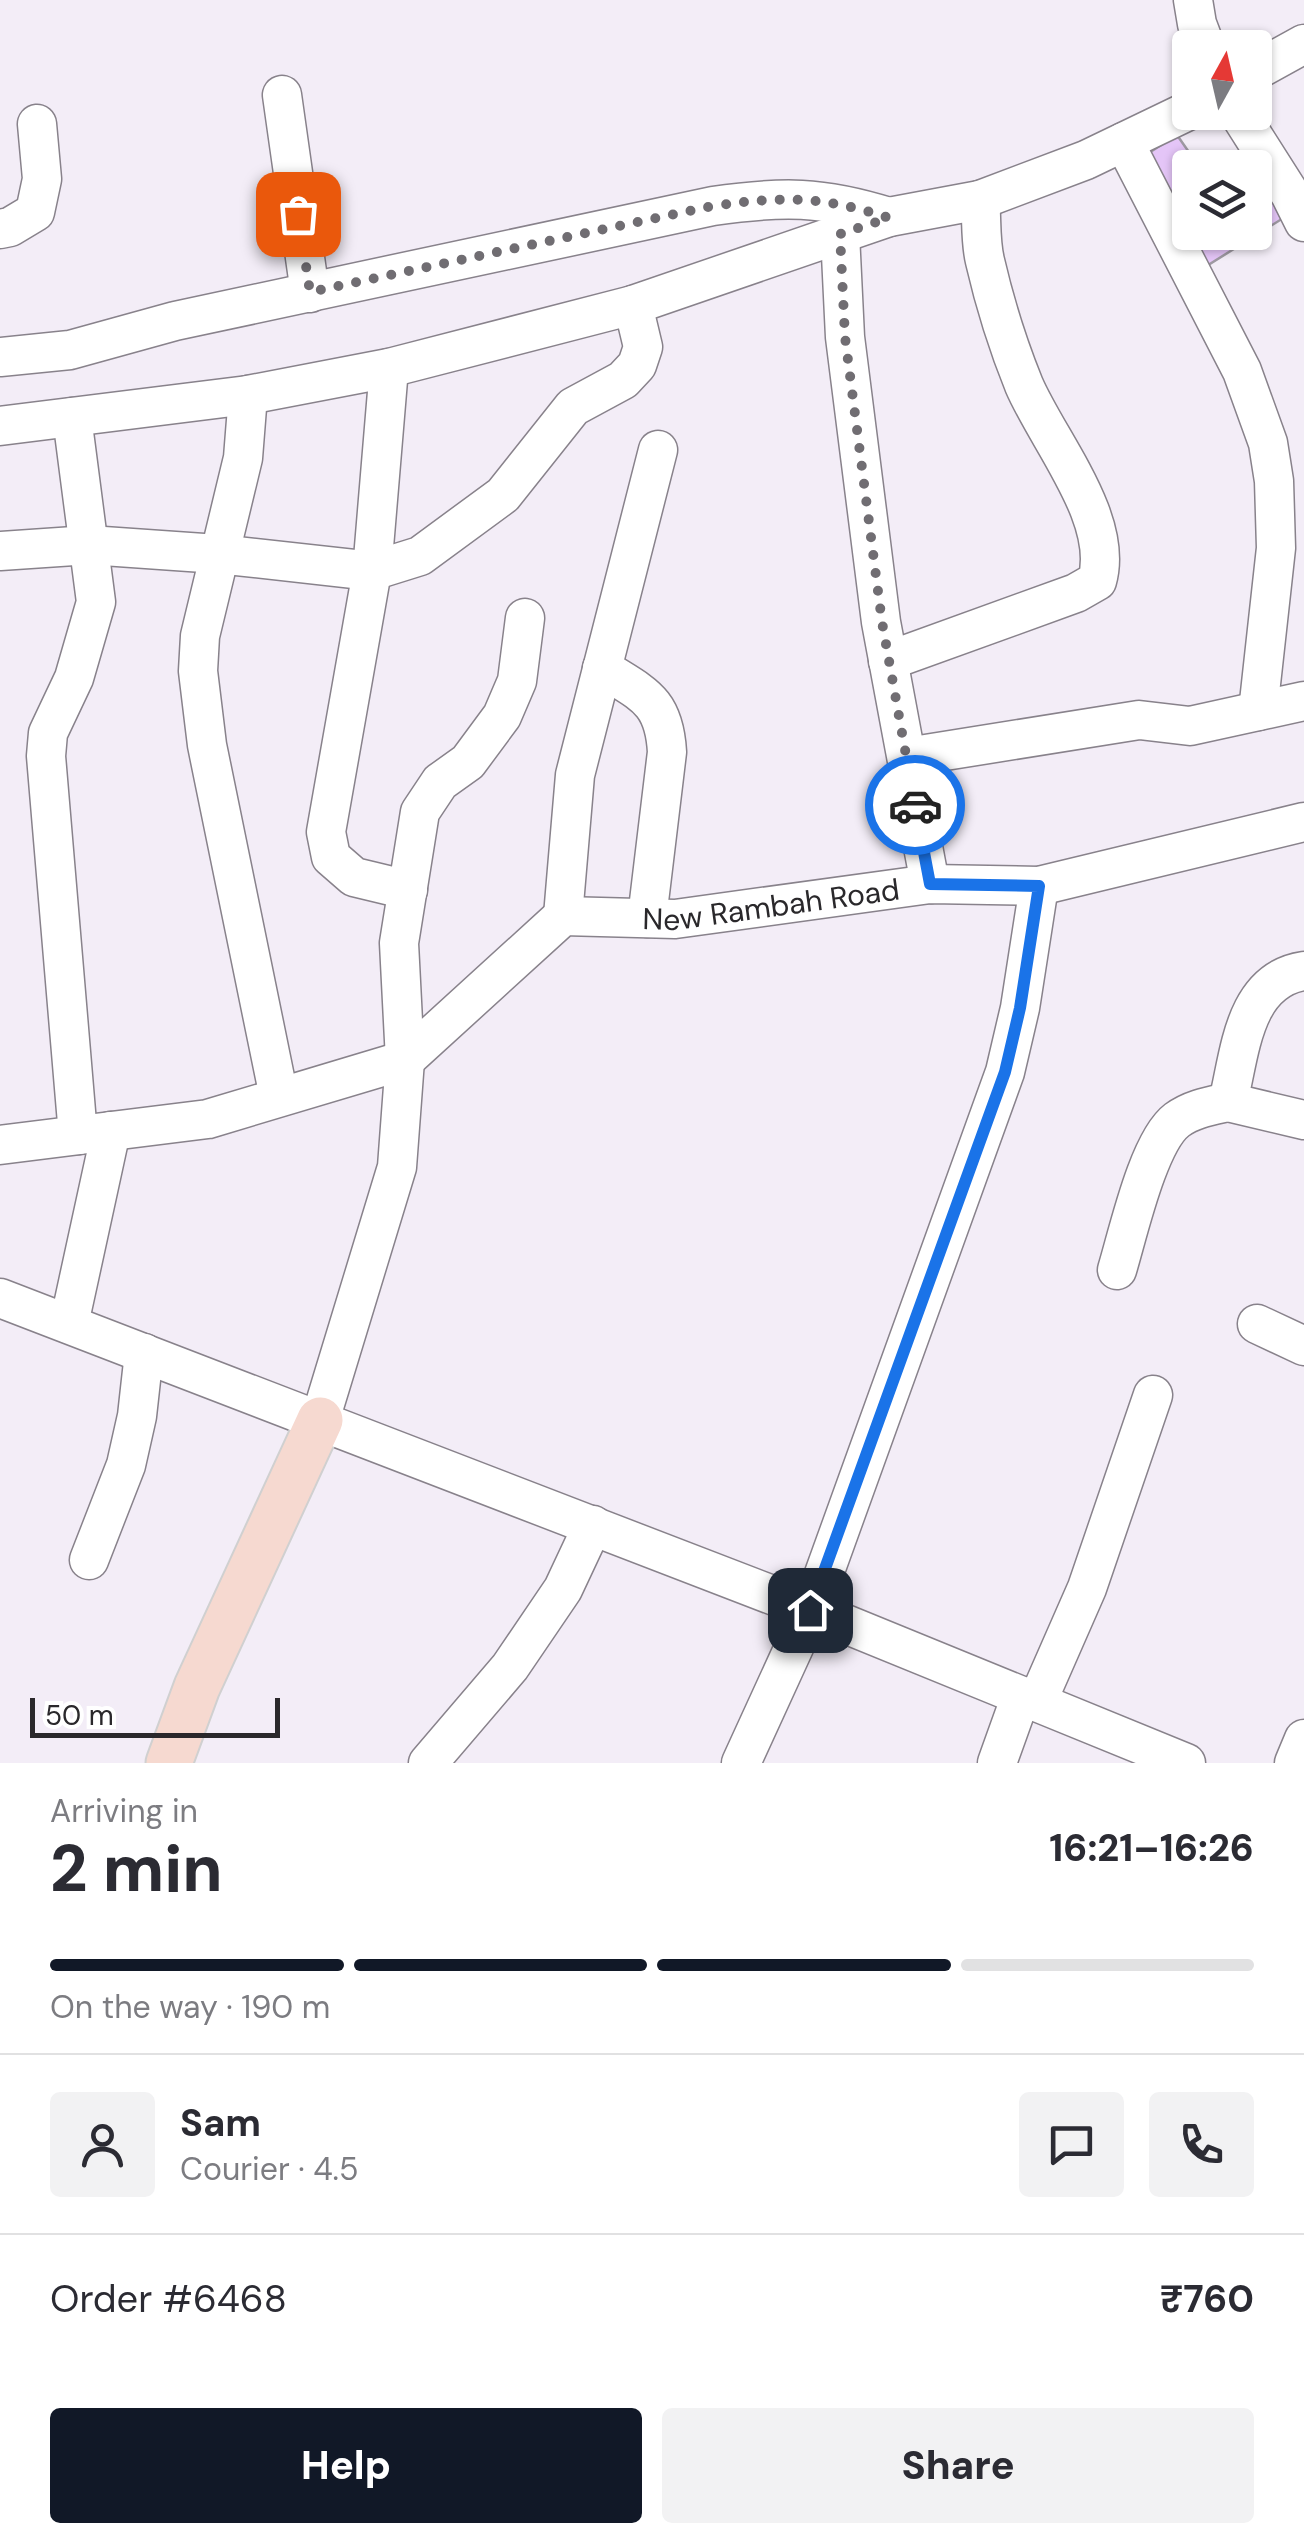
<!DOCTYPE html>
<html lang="en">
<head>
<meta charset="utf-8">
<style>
  body { margin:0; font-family:"DM Sans",sans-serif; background:#f2f2f3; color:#2b2b33; height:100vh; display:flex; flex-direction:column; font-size:38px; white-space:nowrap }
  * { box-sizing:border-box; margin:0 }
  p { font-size:32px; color:#7c7c81 }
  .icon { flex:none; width:55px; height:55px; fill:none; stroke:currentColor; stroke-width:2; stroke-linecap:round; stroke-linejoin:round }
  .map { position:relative; height:1763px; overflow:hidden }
  .drawer { display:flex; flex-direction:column; background:#fff; flex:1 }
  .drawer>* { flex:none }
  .needle { width:65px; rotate:8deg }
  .controls { position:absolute; left:1172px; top:30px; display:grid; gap:20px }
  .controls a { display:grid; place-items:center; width:100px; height:100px; border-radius:10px; background:#fff; box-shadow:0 2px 8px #0004; font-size:50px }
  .scale { position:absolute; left:30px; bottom:25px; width:250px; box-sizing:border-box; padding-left:10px; border:5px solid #2a282b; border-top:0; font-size:28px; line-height:35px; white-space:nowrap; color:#2a282b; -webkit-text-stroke:8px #fff; paint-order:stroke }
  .pin { position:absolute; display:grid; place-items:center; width:85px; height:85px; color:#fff; margin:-42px; border-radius:20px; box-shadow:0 5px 15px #0006 }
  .courier { position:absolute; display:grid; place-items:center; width:100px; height:100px; margin:-50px; border:8px solid #1a73e8; border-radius:50%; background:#fff; color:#222; box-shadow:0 2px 12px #0007 }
  .headline em { font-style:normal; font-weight:800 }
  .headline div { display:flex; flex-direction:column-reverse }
  .headline { display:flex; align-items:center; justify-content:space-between; height:170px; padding:0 50px }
  h1 { font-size:65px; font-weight:800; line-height:75px }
  .bar { display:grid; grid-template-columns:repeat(4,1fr); gap:15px 10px; align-content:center; height:120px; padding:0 50px }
  .bar i { height:12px; border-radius:8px; background:#e1e1e2 }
  .bar .on { background:#111827 }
  .bar p { grid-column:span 4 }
  .line { display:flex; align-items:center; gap:25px; padding:0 50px; border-top:2px solid #e1e1e2 }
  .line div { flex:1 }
  .round { display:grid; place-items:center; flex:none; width:105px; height:105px; border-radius:10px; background:#f2f2f3 }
  .button { display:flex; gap:20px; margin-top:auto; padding:20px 50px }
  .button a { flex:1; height:115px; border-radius:10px; background:#111827; color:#fff; font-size:40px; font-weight:800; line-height:115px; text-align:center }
  .button a+a { background:#f2f2f3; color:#2b2b33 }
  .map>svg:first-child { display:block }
  .building { fill:#e4c5f7; stroke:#9e99a2; stroke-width:2.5 }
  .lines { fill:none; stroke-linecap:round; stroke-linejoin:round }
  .minor-casing { stroke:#88828b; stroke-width:41 }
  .major-casing { stroke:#d0d0d0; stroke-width:49 }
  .minor { stroke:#fff; stroke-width:38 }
  .major { stroke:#f6d9d0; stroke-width:45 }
  .done { stroke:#706d72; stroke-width:10; stroke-dasharray:0 18 }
  .route { stroke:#1a73e8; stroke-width:12 }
  .labels { text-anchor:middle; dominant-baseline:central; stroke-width:9; stroke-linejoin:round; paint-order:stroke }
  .street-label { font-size:30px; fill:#2a282b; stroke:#fff }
</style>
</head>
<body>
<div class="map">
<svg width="1304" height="1763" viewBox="0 0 1304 1763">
  <rect width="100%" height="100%" fill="#f3edf7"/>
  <polygon class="building" points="1177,135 1200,168 1190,168 1190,232 1255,232 1255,173 1285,217 1205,267 1144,156"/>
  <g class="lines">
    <g class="minor-casing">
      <g id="minor">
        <polyline points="1193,0 1197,24 1206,48"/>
        <polyline points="1255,71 1304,44"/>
        <polyline points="282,95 310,293"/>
        <polyline points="1238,112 1290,194 1304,222"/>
        <polyline points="1124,142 1242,371 1268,443 1274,481 1276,548 1258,711"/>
        <polyline points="0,229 10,227 35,212 42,179 37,124"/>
        <polyline points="840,234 845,337 881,622 930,884"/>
        <path d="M0 357 70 350 175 321 713 206C782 196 822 196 889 217"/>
        <polyline points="389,368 372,571 326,832 331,857 354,877 408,890"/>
        <polyline points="248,395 243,458 200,636 198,671 207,745 279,1097"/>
        <polyline points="72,417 96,602 74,678 48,733 46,756 78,1135"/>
        <polyline points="0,426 248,395 389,368 633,305 889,217 980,200 1086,160 1190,110"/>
        <polyline points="0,551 89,545 218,554 372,571 420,556 503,495 573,407 623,380 637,365 643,347 633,305"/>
        <path d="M888 661 1076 593 1097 581C1115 519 1048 441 1024 385 1009 348 994 300 985 261 980 241 982 219 980 200"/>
        <path d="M602 668C642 694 664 699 667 752L647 918"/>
        <polyline points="907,757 1139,720 1190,726 1304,701"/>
        <polyline points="563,916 575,775 658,450"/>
        <path d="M1304 971C1243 980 1240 1054 1228 1102L1304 1120"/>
        <path id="s1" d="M0 1145 208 1119 405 1060 563 916 675 919 930 884 1039 886 1304 822"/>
        <path d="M1117 1270C1128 1234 1148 1142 1177 1120 1192 1109 1210 1106 1228 1102"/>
        <polyline points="0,1298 811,1610 1186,1763"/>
        <polyline points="69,1324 111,1131"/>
        <polyline points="1257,1324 1304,1346"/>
        <polyline points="320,1420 397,1167 405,1060 399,943 420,812 440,782 468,762 502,716 517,681 525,618"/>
        <polyline points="89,1560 126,1465 137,1416 144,1353"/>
        <polyline points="1037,1702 1087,1588 1153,1395"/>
        <polyline points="428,1763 510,1667 563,1589 593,1525"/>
        <polyline points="741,1763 811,1610 1005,1072 1020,1008 1039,886"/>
        <polyline points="997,1763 1021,1696"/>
        <polyline points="1294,1763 1304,1739"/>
      </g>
    </g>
    <g class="major-casing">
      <polyline id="major" points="169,1763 197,1687 320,1420"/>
    </g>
    <use href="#minor" class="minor"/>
    <use href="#major" class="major"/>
  </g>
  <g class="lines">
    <path class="done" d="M298 214 310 292 713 206C782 196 823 196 889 218L840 234 845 337 882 622 915 805"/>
    <polyline class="route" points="810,1610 1005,1072 1020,1008 1039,886 930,884 915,805"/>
  </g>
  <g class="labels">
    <g class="street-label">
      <text stroke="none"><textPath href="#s1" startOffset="838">New Rambah Road</textPath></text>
    </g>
  </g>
</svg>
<div class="controls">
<a><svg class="needle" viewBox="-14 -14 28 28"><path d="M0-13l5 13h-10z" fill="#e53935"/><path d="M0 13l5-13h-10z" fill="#7c7c81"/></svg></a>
<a><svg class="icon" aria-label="layers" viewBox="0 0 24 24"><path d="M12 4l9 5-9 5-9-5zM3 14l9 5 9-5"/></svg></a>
</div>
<div class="scale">50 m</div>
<div class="pin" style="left:298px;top:214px;background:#ea580c"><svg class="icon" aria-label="bag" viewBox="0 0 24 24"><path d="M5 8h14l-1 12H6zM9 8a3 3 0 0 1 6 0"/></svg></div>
<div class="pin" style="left:810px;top:1610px;background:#1f2937"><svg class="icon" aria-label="home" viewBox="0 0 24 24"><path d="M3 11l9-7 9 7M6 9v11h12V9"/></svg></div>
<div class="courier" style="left:915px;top:805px"><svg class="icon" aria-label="car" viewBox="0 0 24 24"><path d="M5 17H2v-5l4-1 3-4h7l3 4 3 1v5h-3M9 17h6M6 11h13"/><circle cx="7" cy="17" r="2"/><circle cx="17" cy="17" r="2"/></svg></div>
</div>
<section class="drawer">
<div class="headline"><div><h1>2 min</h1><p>Arriving in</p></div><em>16:21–16:26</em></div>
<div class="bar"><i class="on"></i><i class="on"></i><i class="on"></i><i></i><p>On the way · 190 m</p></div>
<div class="line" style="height:180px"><a class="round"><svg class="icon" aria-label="person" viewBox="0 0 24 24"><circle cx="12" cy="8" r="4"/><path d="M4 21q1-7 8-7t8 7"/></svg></a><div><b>Sam</b><p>Courier · 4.5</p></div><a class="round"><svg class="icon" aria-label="chat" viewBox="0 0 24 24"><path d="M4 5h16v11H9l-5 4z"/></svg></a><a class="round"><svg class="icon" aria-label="phone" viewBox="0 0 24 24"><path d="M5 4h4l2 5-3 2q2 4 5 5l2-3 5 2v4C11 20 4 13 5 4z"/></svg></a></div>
<div class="line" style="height:130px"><div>Order #6468</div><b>₹760</b></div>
<div class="button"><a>Help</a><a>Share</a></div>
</section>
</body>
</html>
